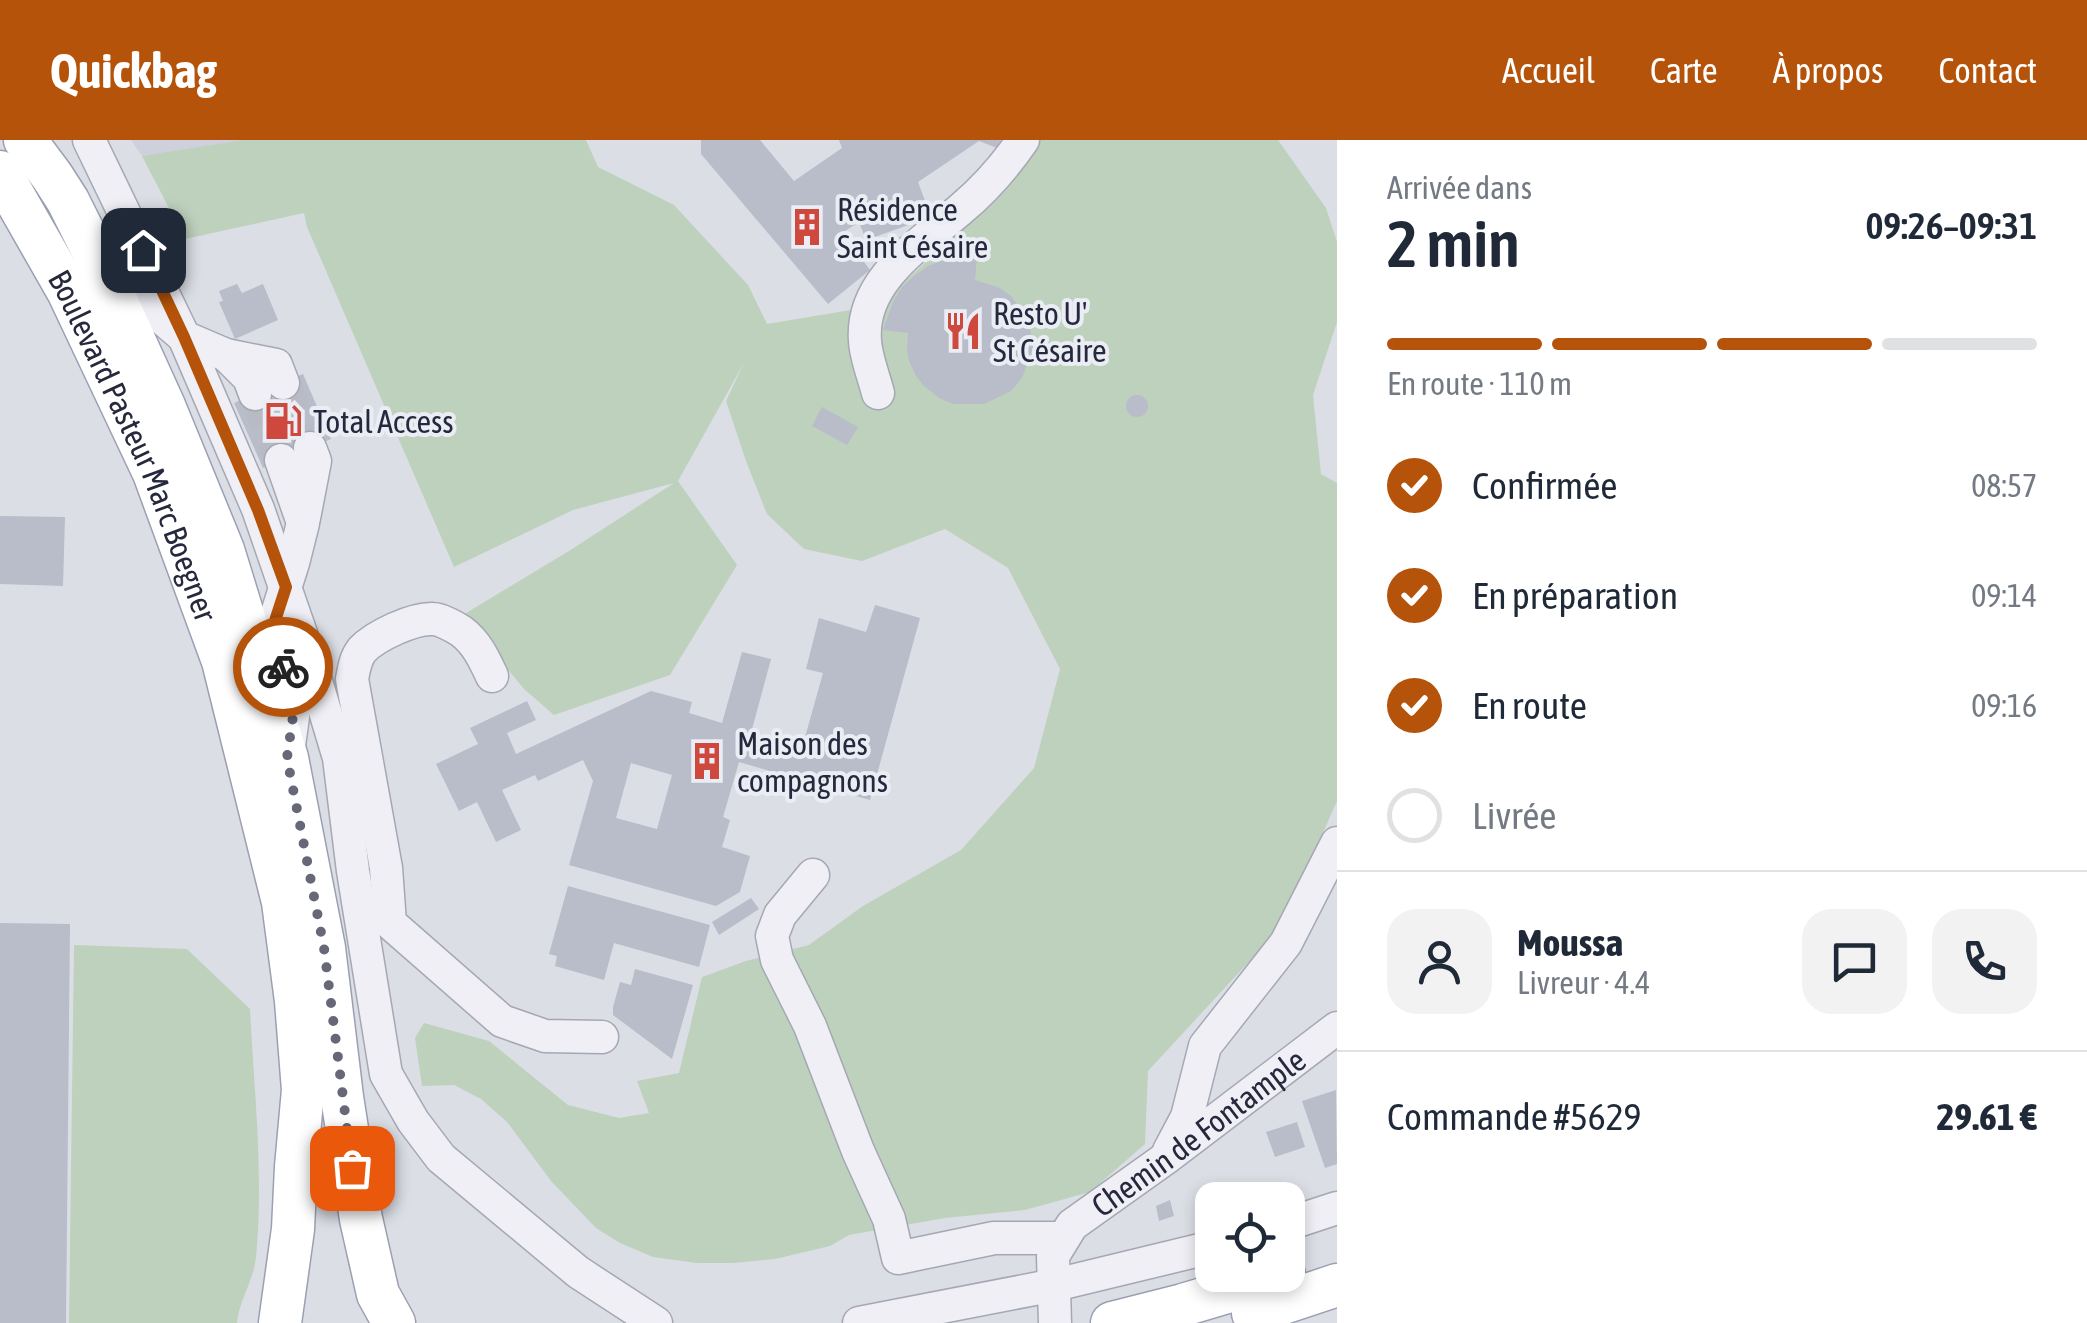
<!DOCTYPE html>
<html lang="fr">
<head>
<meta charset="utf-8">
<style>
  body { margin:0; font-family:"Asap Condensed",sans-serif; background:#f2f2f3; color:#1f2937; height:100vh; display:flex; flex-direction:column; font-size:38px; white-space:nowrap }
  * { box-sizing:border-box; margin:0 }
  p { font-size:32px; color:#747a83 }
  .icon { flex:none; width:55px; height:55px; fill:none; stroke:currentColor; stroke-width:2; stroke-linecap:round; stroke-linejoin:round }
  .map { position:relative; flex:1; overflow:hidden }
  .side { display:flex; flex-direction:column; background:#fff; width:750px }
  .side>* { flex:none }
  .buttons { position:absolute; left:1195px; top:1042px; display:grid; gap:20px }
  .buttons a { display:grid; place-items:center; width:110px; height:110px; border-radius:20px; background:#fff; box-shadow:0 5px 15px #0003; font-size:50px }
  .pin { position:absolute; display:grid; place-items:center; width:85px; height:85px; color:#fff; margin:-42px; border-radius:20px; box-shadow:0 5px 15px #0006 }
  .courier { position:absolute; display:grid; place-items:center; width:100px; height:100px; margin:-50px; border:8px solid #b45309; border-radius:50%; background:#fff; color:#222; box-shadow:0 2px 12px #0007 }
  .head em { font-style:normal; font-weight:600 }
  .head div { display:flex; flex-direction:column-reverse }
  .head { display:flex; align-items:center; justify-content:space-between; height:170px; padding:0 50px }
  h1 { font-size:65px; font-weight:600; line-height:75px }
  .bar { display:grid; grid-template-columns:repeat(4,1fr); gap:15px 10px; align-content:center; height:120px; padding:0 50px }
  .bar i { height:12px; border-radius:8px; background:#e0e1e3 }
  .bar .current { background:#b45309 }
  .bar p { grid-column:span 4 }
  .line { display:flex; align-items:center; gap:25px; padding:0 50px; border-top:2px solid #e0e1e3 }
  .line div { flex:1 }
  .round { display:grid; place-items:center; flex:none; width:105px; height:105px; border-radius:30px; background:#f2f2f3 }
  ol { padding:0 50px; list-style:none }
  li { display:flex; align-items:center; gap:30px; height:110px }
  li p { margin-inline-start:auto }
  li .icon { padding:10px; border-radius:50%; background:#b45309; color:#fff; stroke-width:4 }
  li:last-child { color:#747a83 }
  li i { width:55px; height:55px; border:5px solid #e0e1e3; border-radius:50% }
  header { display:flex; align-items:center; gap:60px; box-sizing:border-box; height:140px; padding:0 50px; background:#b45309; color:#fff }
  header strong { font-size:48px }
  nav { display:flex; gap:55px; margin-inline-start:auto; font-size:35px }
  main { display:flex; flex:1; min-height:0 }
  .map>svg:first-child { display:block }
  .built { fill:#ced0db }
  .green { fill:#bdd1bd }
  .building { fill:#b9bcc9; fill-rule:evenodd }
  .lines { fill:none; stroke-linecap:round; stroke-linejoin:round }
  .minor-tunnel { stroke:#b8bac4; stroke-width:32; stroke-dasharray:32 16; stroke-linecap:butt }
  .minor-casing { stroke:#a5a8b3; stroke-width:35 }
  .major-casing { stroke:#9b9fb2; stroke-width:45 }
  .minor { stroke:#efeff5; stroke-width:32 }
  .major { stroke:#fff; stroke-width:42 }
  .done { stroke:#666878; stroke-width:10; stroke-dasharray:0 18 }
  .route { stroke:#b45309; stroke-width:12 }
  .labels { text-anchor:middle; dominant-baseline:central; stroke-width:8; stroke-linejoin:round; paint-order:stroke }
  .poi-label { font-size:32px; fill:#26293d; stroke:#ebedf4; text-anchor:start }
  .street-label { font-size:32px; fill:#26293d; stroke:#ebedf4 }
</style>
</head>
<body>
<header>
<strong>Quickbag</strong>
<nav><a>Accueil</a><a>Carte</a><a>À propos</a><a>Contact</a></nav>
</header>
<main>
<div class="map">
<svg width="1337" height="1183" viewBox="0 0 1337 1183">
  <rect width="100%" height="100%" fill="#dcdee6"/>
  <polygon class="built" points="131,0 266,0 142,16"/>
  <g class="green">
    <polygon points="244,0 586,0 598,27 674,65 748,145 767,184 851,170 895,150 996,59 1040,0 1278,0 1326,68 1337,102 1337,182 1313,255 1321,334 1337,343 1337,661 1282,786 1148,931 1145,1004 1090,1052 1025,1070 945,1078 849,1095 830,1106 775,1119 734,1123 697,1123 653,1117 620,1103 596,1088 551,1041 507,982 481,959 454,945 422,946 415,898 424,883 489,901 568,965 619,978 649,973 637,941 679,933 702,837 746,821 809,805 863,766 961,710 1034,628 1060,529 1008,428 945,389 862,421 804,409 767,374 746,321 726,261 744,223 678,341 737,425 670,535 554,575 524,549 463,475 569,411 674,343 573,370 454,427 307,87 304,73 185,99 142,16"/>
    <path d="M74 805 187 809 250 869C254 951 264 1035 256 1117 253 1143 240 1157 237 1183H69Z"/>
  </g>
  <g class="building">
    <polygon points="701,0 760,0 794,41 842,8 839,0 1001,0 997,8 979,1 918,42 931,77 866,100 859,82 842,93 870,130 828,164 701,14"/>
    <polygon points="967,116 977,117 975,140 1000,148 1011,156 1028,179 1031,193 1033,208 1022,238 1011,251 984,264 953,264 939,258 924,246 916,236 909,221 907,209 908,193 883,190 893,162 902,147 914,136 928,126 949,118"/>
    <polygon points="237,144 242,153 263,144 278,180 235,199 219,162 223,161 219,151"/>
    <polygon points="303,234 331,299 263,328 234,263"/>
    <circle cx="1137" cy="266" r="11"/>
    <polygon points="822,267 858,287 847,305 812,286"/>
    <polygon points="0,376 65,377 63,446 0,444"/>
    <path d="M875 465 920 478 870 660 739 622 723 677 730 680 722 707 750 716 740 752 716 766 569 725 593 641 583 620 538 641 535 635 502 650 521 690 496 702 477 662 459 671 436 624 478 604 470 588 527 561 536 580 507 593 516 614 651 551 692 562 689 573 722 583 742 512 771 519 751 593 802 608 823 533 806 529 819 478 866 492ZM631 623 672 635 657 689 616 678Z"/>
    <polygon points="568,746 710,785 699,827 614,803 604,840 555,826 557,816 549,814"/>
    <polygon points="751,758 759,769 719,795 712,782"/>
    <polygon points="0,783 70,784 66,1183 0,1183"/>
    <polygon points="635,829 693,845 672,919 613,875 613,867 620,842 631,845"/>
    <polygon points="1336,950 1337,1024 1325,1028 1302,961"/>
    <polygon points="1297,982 1305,1007 1275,1017 1266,992"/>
    <polygon points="1170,1060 1174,1076 1159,1081 1156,1066"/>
  </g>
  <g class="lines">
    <g class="minor-tunnel">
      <polyline points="283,243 310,308"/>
      <polyline points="255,254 281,320"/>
    </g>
    <g class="minor-casing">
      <g id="minor">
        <polyline points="89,0 184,197 258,369 307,511 339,618 353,731 386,934 413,981 441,1018 578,1132 656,1183"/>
        <polyline points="105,129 184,197 226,215 249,238 255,254"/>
        <polyline points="226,215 276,225 283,243"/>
        <path d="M878 253C874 237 866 218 865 201 860 140 922 103 961 69 985 49 1005 26 1023 0"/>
        <polyline points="281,320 303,383 293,423 272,489 294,569 288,613"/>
        <polyline points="304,378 315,321 310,308"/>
        <path d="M492 536C484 519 477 503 461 491 455 487 440 479 433 479 413 478 375 496 362 510 355 519 354 529 352 539L386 728 390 783 502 881 545 896 602 897"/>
        <polyline points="813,735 780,775 772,796 777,820 810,886 858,1011 889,1079 898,1118 994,1098 1063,1098"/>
        <polyline points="1169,1011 1187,977 1205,906 1286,803 1337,703"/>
        <polyline points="1288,1084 1337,1068"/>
        <polyline points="859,1183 1055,1145 1212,1107"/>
        <path id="s1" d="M1055 1183 1053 1116 1072 1085 1166 1018 1337 888"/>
      </g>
    </g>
    <g class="major-casing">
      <g id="major">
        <polyline points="25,0 52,36 68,61 100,125 164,266 223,410 287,618 324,808 342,957 361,1079 378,1154 394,1183"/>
        <path id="s2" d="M0 32 68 151 154 333 223 521 283 762 296 861 303 950 296 1027 293 1089 280 1183"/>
        <polyline points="1253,1173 1337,1145"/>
        <polyline points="1112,1183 1183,1165 1284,1135"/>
      </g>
    </g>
    <use href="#minor" class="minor"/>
    <use href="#major" class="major"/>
  </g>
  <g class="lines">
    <polyline class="done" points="283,527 294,569 287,618 324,808 352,1028"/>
    <polyline class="route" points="143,110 184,197 258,370 286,447 272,490 283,527"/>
  </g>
  <defs>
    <g id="building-bare" transform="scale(3)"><path d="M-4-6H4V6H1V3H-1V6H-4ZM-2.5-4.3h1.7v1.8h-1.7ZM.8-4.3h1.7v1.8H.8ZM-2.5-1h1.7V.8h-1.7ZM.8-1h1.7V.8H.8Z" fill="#cf483d" stroke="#ebedf4" stroke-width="2.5" paint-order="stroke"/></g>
    <g id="restaurant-bare" transform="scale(3)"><path d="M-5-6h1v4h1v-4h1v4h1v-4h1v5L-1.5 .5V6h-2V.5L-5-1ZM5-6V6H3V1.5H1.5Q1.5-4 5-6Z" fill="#cf483d" stroke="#ebedf4" stroke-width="2.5" paint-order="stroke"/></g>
    <g id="fuel-bare" transform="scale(3)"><path d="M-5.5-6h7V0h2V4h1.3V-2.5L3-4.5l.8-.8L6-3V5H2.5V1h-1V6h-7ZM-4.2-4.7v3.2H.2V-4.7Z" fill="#cf483d" stroke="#ebedf4" stroke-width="2.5" paint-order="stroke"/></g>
  </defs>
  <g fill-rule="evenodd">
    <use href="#building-bare" x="807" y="87"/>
    <use href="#restaurant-bare" x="963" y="191"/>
    <use href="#fuel-bare" x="283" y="281"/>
    <use href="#building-bare" x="707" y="621"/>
  </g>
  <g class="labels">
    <g class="poi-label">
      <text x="837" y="69">Résidence<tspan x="837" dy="37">Saint Césaire</tspan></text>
      <text x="993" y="173">Resto U'<tspan x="993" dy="37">St Césaire</tspan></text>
      <text x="313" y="281">Total Access</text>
      <text x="737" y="603">Maison des<tspan x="737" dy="37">compagnons</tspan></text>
    </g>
    <g class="street-label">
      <text stroke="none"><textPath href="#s2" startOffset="305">Boulevard Pasteur Marc Boegner</textPath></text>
      <text stroke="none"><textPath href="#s1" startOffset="260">Chemin de Fontample</textPath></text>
    </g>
  </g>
</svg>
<div class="buttons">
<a><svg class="icon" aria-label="locate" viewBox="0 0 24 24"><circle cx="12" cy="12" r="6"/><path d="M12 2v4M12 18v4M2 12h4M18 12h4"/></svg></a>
</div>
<div class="pin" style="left:352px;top:1028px;background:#ea580c"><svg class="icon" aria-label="bag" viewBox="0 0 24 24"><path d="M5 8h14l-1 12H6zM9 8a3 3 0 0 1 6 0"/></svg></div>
<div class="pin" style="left:143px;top:110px;background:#1f2937"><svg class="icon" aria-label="home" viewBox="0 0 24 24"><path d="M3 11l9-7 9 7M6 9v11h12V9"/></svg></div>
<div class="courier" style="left:283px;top:527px"><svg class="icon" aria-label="bike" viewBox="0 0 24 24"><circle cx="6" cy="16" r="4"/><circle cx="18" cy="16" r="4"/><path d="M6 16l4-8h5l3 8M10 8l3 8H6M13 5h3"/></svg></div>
</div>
<section class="side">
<div class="head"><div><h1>2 min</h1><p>Arrivée dans</p></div><em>09:26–09:31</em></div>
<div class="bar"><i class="current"></i><i class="current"></i><i class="current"></i><i></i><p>En route · 110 m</p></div>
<ol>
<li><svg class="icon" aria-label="check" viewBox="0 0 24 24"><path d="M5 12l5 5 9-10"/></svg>Confirmée<p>08:57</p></li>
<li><svg class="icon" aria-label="check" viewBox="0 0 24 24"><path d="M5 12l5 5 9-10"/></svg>En préparation<p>09:14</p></li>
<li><svg class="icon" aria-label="check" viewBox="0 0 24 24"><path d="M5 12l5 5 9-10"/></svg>En route<p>09:16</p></li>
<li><i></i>Livrée</li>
</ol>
<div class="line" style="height:180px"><a class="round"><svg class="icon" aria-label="person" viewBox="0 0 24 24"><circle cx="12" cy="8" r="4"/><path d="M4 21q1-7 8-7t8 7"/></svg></a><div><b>Moussa</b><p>Livreur · 4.4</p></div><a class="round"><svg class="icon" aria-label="chat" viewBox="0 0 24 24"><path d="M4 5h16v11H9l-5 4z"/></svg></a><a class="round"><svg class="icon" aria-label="phone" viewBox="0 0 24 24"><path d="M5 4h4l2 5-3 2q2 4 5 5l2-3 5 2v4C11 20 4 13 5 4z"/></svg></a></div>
<div class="line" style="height:130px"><div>Commande #5629</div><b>29.61 €</b></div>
</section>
</main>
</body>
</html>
